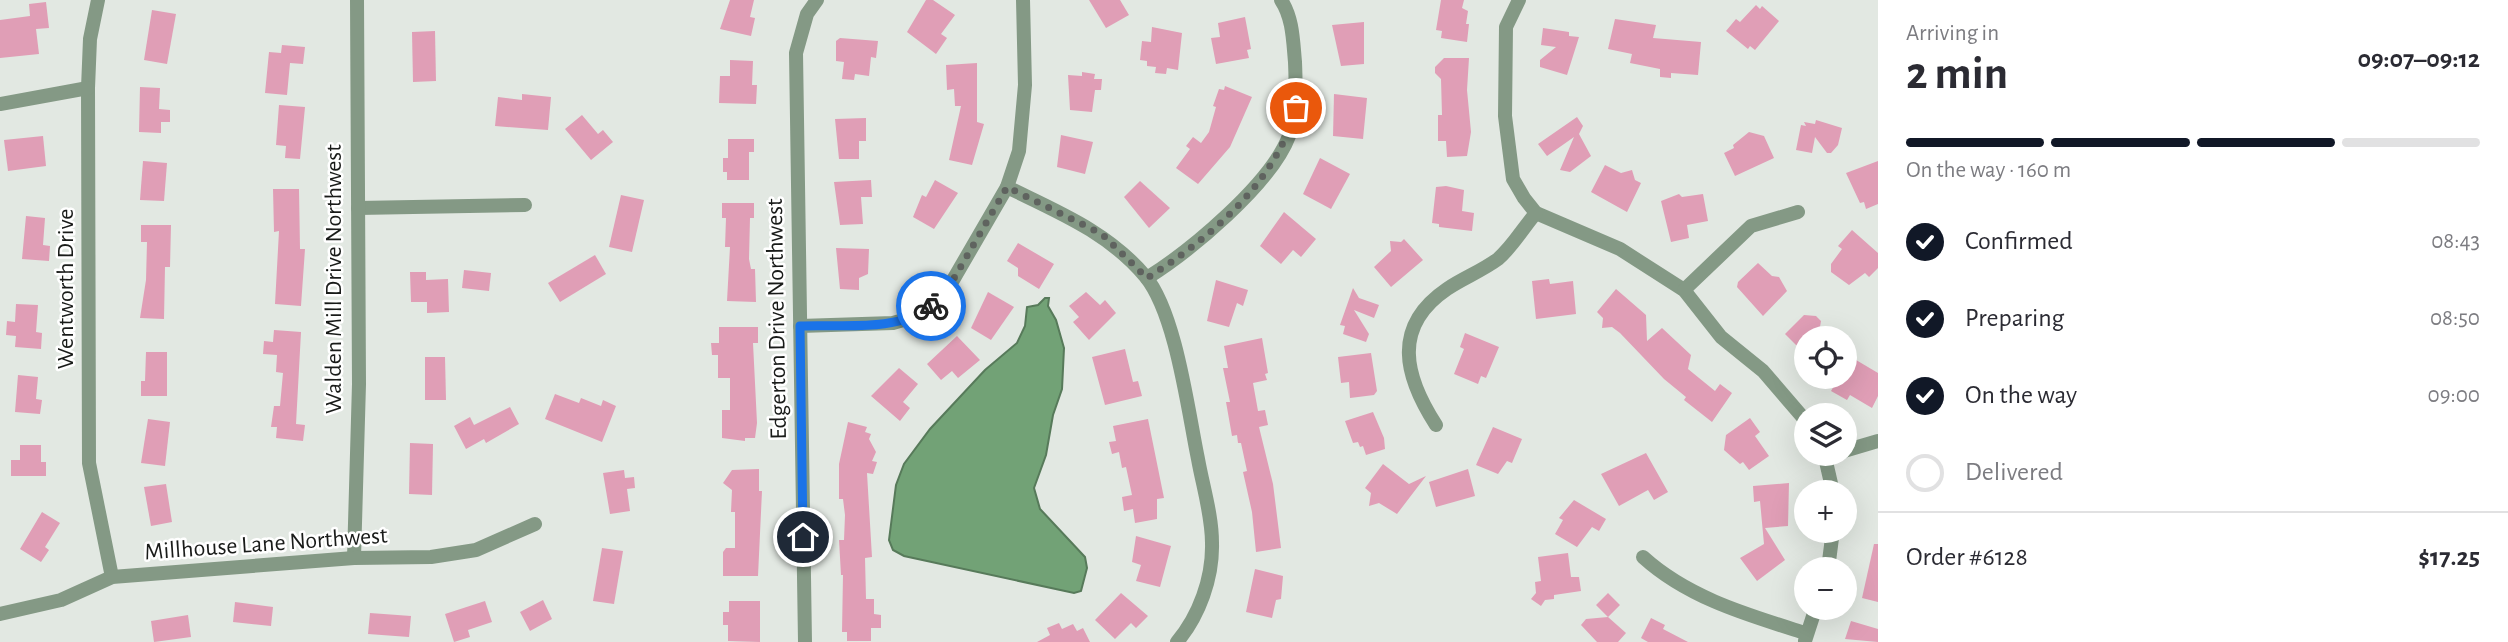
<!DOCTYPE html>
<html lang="en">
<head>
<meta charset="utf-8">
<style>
  body { margin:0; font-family:"Alegreya Sans",sans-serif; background:#f2f2f3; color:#2b2b33; height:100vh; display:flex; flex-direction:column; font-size:26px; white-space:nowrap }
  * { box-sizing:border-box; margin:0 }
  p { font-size:23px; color:#7c7c81 }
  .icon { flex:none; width:38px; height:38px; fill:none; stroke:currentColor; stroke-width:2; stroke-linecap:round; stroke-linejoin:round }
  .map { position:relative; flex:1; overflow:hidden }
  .drawer { display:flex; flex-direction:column; background:#fff; width:630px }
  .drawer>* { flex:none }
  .tools { position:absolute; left:1794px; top:326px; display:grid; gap:14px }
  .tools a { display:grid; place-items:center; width:63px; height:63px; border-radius:50%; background:#fff; box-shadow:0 7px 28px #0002; font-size:35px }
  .pin { position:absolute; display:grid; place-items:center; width:60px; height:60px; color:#fff; margin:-30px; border:4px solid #fff; border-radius:50%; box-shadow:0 2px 7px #0007 }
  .courier { position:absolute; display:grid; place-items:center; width:70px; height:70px; margin:-35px; border:5px solid #1a73e8; border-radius:50%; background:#fff; color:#222; box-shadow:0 2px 9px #0007 }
  .summary em { font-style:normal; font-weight:700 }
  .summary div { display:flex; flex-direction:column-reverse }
  .summary { display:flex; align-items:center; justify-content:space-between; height:119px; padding:0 28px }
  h1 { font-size:46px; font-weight:700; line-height:52px }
  .bar { display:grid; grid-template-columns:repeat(4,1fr); gap:10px 7px; align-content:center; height:84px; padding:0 28px }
  .bar i { height:9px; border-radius:5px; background:#e1e1e2 }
  .bar .selected { background:#111827 }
  .bar p { grid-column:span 4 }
  .line { display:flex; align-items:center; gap:18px; padding:0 28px; border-top:2px solid #e1e1e2 }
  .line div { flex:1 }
  ol { padding:0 28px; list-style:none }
  li { display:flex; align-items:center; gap:21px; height:77px }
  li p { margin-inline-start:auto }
  li .icon { padding:7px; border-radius:50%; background:#111827; color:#fff; stroke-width:4 }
  li:last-child { color:#7c7c81 }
  li i { width:38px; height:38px; border:4px solid #e1e1e2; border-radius:50% }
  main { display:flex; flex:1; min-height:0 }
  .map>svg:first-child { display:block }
  .water { fill:#72a276; stroke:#577a5a; stroke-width:2 }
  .building { fill:#e09eb6 }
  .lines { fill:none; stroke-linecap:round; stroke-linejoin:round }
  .minor { stroke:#849985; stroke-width:14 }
  .done { stroke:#5f635f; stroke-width:7; stroke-dasharray:0 12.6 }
  .route { stroke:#1a73e8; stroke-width:9 }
  .labels { text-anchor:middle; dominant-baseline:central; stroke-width:5; stroke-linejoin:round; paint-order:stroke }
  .street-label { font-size:24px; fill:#191b19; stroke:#fff }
</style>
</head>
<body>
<main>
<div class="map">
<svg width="1878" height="642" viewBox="0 0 1878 642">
  <rect width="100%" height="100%" fill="#e2e8e2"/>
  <polygon class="water" points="1045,298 1049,298 1048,306 1056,320 1064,348 1062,389 1053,415 1046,455 1034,488 1040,509 1085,557 1087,568 1081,591 1074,593 904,556 893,550 889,540 896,485 904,464 930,429 985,370 1017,343 1025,326 1027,307 1038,305"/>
  <g class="building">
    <polygon points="730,0 754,0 750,17 755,18 751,36 720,29"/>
    <polygon points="926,0 933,0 955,15 941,34 947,38 936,54 907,32"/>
    <polygon points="1089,0 1120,0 1129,15 1106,28"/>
    <polygon points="1441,0 1464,0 1462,8 1468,11 1466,24 1469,24 1467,42 1441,38 1442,31 1436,30"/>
    <polygon points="46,2 49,28 36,29 39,54 0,58 0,20 30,16 29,4"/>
    <polygon points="1756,5 1760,9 1762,6 1779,21 1755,50 1750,46 1748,49 1726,31 1736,19 1740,22"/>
    <polygon points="152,10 176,14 167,64 144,60"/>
    <polygon points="1245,17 1251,49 1247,50 1249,58 1216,64 1211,38 1220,37 1218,23"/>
    <polygon points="1615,19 1656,25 1653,38 1701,42 1698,75 1671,73 1671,78 1660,77 1660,69 1630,63 1632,54 1608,49"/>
    <polygon points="1364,22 1364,64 1341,66 1332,25"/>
    <polygon points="1152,27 1182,33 1178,70 1167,68 1166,74 1155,73 1156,67 1147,66 1147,61 1140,60 1142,41 1151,42"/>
    <polygon points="1543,28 1569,32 1569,36 1579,37 1567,75 1540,67 1540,60 1556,47 1541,45"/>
    <polygon points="435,31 436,81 413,82 412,32"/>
    <polygon points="840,38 878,41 876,58 871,57 869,76 855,74 854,80 842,79 844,62 836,61 836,41"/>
    <polygon points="282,45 305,47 303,64 290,63 287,95 265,93 269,52 281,53"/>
    <polygon points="1444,58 1469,58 1467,90 1471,132 1467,156 1447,157 1446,141 1438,141 1438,115 1442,115 1441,79 1435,73 1435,67"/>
    <polygon points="730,60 753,61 752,85 757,85 756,104 719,103 720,76 730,76"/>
    <polygon points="977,63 977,122 984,124 972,165 949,160 961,106 955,106 954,89 947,90 946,65"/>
    <polygon points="1082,72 1095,74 1094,79 1102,79 1101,90 1095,90 1092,112 1070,110 1068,75 1082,76"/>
    <polygon points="1225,86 1252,97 1230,147 1198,184 1176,168 1190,149 1186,146 1193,137 1201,143 1209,132 1216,107 1213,106 1219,89 1224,90"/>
    <polygon points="140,87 160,88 159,109 170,110 170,122 161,122 161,133 139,132"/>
    <polygon points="522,94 551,97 548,130 495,126 498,97 522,100"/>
    <polygon points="1334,94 1367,98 1363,139 1333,136"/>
    <polygon points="279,105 305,107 300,159 285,158 286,146 276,145"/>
    <polygon points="582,115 598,134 603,130 613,142 591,160 565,129"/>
    <polygon points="1577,117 1583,126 1579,134 1591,156 1570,172 1560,170 1574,137 1547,156 1538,144"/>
    <polygon points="866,118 866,141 859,141 859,159 839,159 835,119"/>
    <polygon points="1816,120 1842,128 1838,145 1831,153 1827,153 1815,137 1812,153 1796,150 1801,125 1806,126 1804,122 1815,124"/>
    <polygon points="1749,132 1764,136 1774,158 1735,176 1724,153 1734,148 1733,145"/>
    <polygon points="1061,135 1093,142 1085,174 1057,167"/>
    <polygon points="43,136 46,166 8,171 4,140"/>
    <polygon points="728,139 754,139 754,152 749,152 749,180 727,180 727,172 723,172 723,158 728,158"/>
    <polygon points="1320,158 1350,174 1331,209 1303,194"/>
    <polygon points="143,161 167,163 164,201 140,200"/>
    <polygon points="1878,161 1878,204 1866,209 1864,202 1860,203 1846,173"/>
    <polygon points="1605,165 1621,173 1632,170 1635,180 1641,183 1627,212 1591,192"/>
    <polygon points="871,180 872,197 861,197 863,224 840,225 834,182"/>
    <polygon points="935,180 958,193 934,229 913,217 922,195 926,197"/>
    <polygon points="1140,181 1170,208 1149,228 1124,197"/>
    <polygon points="1446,186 1464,190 1462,211 1474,213 1472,231 1439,227 1439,224 1432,223 1436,187"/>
    <polygon points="273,189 299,189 300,249 305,249 301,306 275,304 279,231 274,232"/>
    <polygon points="1679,194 1682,197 1703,194 1708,221 1687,225 1689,238 1671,242 1661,201"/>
    <polygon points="621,195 644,200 632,252 609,247"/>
    <polygon points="722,203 754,203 754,218 750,218 749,259 751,269 755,269 756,302 727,301 730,247 725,247 726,218 722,218"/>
    <polygon points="1284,212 1316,239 1301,257 1293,250 1281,264 1260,246"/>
    <polygon points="26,216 45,218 43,245 50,246 49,261 22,259"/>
    <polygon points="141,225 171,225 170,267 165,267 164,319 140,318 146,280 147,242 141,242"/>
    <polygon points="1852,230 1878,253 1878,268 1869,277 1865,273 1849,285 1831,272 1831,264 1842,249 1838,246"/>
    <polygon points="1404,239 1423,260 1391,287 1374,267 1391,251 1390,241 1401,242"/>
    <polygon points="1018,243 1054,264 1039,289 1018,276 1018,268 1007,261"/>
    <polygon points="836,248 869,249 868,274 859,278 859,290 840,289"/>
    <polygon points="595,255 606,274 560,302 548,283"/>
    <polygon points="1758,263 1772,276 1779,277 1787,291 1763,316 1737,287 1738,282"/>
    <polygon points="464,270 491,273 489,291 462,288"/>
    <polygon points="410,272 426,272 426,280 448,279 449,312 427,313 427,302 411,302"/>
    <polygon points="1549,279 1550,284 1573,281 1576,314 1536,319 1532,281"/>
    <polygon points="1216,280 1248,290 1243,306 1237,303 1229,327 1207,321"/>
    <polygon points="1353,288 1359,298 1379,305 1374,318 1354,310 1369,334 1366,342 1343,334 1345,326 1340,325"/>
    <polygon points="1616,289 1646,315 1647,341 1662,328 1691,355 1688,369 1715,391 1720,384 1732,393 1712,422 1684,400 1686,397 1664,379 1620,333 1612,327 1602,328 1603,318 1597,312"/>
    <polygon points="988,292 1014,307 991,340 971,328"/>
    <polygon points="1086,292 1100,305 1105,300 1116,313 1089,340 1073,322 1079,317 1069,306"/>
    <polygon points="16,304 38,305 36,332 42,333 41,349 15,347 16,336 6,335 7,321 15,322"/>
    <polygon points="1804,315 1816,316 1821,321 1820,327 1832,338 1806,338 1806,355 1785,334"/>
    <polygon points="719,327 758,327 758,343 753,343 757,423 755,438 745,438 745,441 722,438 722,410 730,410 730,378 718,378 718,355 712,355 711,343 719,343"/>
    <polygon points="274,330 301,332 296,424 305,425 303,441 276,438 277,427 271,427 274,406 280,406 283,373 276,372 277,355 263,354 264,341 273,342"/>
    <polygon points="1465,333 1499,347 1486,378 1481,376 1478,384 1454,374 1464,349 1460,347"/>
    <polygon points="957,336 980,360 958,378 952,371 941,380 927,364"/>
    <polygon points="1262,338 1268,373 1265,374 1267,380 1253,383 1258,411 1265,410 1268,425 1259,427 1273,484 1281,548 1256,552 1252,512 1243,472 1247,471 1241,443 1238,443 1237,435 1232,436 1226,402 1230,402 1223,368 1228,368 1224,346"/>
    <polygon points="1125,349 1133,382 1138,381 1142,396 1105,405 1092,357"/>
    <polygon points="146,352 167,352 167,396 141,396 141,381 145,381"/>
    <polygon points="1371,353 1377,391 1374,395 1350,398 1349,382 1341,383 1338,357"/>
    <polygon points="425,357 445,357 446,400 425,400"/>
    <polygon points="1851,357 1878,373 1878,396 1872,408 1850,395 1847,400 1831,391 1840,376 1844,376 1844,368"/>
    <polygon points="899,368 918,384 903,402 910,408 900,421 871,396"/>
    <polygon points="18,375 38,377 36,399 42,400 40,414 15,412"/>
    <polygon points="555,394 579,403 581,398 601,406 603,400 616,406 602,442 545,419"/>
    <polygon points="510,407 519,424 486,443 484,439 466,449 454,426 470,417 474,425"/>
    <polygon points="1373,412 1384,438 1385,449 1366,455 1363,446 1360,447 1358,442 1353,443 1345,421"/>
    <polygon points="1750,418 1760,432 1755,436 1769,456 1749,470 1743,462 1740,464 1724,450 1726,435"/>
    <polygon points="148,419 170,422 165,466 141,463"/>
    <polygon points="1148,419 1164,498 1157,499 1157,519 1135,523 1133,509 1124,511 1122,497 1132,495 1126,467 1122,468 1119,452 1112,454 1109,442 1116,441 1113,426"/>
    <polygon points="848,422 867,427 865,432 871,434 869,439 876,452 872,461 877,462 873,474 867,473 872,557 865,558 866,599 874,599 874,614 881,615 881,628 871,628 871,641 847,641 847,632 842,632 843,575 841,575 839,540 844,540 845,515 843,499 839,499 839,464"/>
    <polygon points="1493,427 1522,439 1512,463 1507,461 1498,474 1476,465"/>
    <polygon points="410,443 433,444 432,495 409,494"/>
    <polygon points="20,445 41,445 41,462 46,462 46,476 11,476 11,460 20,460"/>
    <polygon points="1646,453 1668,492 1654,500 1648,490 1619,506 1601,474"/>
    <polygon points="1383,464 1409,484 1426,476 1397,514 1379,503 1369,506 1371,493 1365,488"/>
    <polygon points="759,469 759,491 762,491 758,576 723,576 723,552 726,548 735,548 735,512 731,512 732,490 723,483 732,470"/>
    <polygon points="1468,469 1475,496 1436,507 1429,482"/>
    <polygon points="624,470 625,478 634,477 635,488 627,489 630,511 610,514 603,473"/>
    <polygon points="1789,483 1788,526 1765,528 1785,560 1757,581 1740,558 1764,544 1760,501 1754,502 1753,486"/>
    <polygon points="166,484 172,522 151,526 144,487"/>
    <polygon points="1574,500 1606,519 1599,531 1592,527 1577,547 1555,534 1563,520 1559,518"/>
    <polygon points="42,512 60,523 45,547 49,550 41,562 20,549"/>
    <polygon points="1136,536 1171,546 1160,587 1136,581 1141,565 1132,562"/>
    <polygon points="1874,544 1878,544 1878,602 1862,598"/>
    <polygon points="602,548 623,551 614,604 593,601"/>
    <polygon points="1568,553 1571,577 1579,577 1581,591 1554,595 1554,599 1545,600 1541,606 1531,599 1536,593 1535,582 1541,581 1538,557"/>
    <polygon points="1255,569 1283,576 1281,599 1276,600 1272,618 1246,612"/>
    <polygon points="1121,593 1148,616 1136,628 1131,623 1115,639 1095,620"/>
    <polygon points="1608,593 1620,605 1608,617 1626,633 1618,642 1597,642 1581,625 1586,619 1608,617 1596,605"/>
    <polygon points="543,600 552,619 530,631 520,612"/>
    <polygon points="485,601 492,622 468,630 470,637 454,642 445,614"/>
    <polygon points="729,601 760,601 760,642 728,641 728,625 723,625 723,612 729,612"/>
    <polygon points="235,602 273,607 271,626 233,622"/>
    <polygon points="370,613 411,616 409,637 368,634"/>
    <polygon points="188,615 191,637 154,642 151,621"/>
    <polygon points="1651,618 1665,625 1663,629 1688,642 1648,642 1641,638"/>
    <polygon points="1851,621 1878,629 1878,642 1845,639"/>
    <polygon points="1059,623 1062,629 1073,624 1077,631 1083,628 1090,642 1037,642 1050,635 1047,628"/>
  </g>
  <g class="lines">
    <g class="minor">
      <polyline points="98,0 90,39 88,88 89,463 112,577"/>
      <polyline points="1519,0 1506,27 1505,116 1513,179 1524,198 1536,213 1620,249 1684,290 1721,337 1763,371 1806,421"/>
      <polyline points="0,104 88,88"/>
      <path d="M1007 187C1058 212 1108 232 1145 276 1176 313 1188 411 1198 459 1203 487 1212 515 1212 543 1213 578 1199 616 1177 642"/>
      <polyline points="358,208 525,205"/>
      <path d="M1147 278C1190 251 1271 184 1289 136 1297 112 1296 87 1295 62 1293 41 1293 18 1281 0"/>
      <polyline points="1684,290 1751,226 1798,212"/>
      <polyline points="800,326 893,323 920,315 942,299 1007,187 1019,151 1025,85 1023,0"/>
      <path d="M1436 425C1405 377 1391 327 1447 289 1463 278 1482 271 1498 259 1513 246 1523 228 1536 213"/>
      <polyline points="1844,451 1878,441"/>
      <polyline points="1824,453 1833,492"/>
      <path d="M1643 557C1688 598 1748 615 1805 633"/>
      <polyline points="354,558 359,384 357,0"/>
      <polyline points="1828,569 1833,530"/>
      <polyline points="0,614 61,600 112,577 354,558 431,557 476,550 535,524"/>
      <polyline points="1805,641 1816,607"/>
      <polyline points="805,642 796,53 807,14 817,0"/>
    </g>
  </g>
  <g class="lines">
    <path class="done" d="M931 306 942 299 1007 187 1102 234 1147 278C1209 239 1277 182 1296 108"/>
    <path class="route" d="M803 537 800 326C843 324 896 333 931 306"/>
  </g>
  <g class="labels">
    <g class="street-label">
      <text transform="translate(334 279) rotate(-90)">Walden Mill Drive Northwest</text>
      <text transform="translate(66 289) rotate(-90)">Wentworth Drive</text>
      <text transform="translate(777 319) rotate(-91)">Edgerton Drive Northwest</text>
      <text transform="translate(266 544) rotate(-4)">Millhouse Lane Northwest</text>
    </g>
  </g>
</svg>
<div class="tools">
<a><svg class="icon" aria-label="locate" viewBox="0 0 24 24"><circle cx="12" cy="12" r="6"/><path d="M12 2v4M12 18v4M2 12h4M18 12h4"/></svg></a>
<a><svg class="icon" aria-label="layers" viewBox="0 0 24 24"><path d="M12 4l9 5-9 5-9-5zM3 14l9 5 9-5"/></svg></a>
<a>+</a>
<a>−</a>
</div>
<div class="pin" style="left:1296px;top:108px;background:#ea580c"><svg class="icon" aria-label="bag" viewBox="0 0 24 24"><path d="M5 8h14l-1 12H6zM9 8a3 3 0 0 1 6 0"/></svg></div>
<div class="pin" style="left:803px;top:537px;background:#1f2937"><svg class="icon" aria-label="home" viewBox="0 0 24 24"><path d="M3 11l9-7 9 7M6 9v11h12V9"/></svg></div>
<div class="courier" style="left:931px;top:306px"><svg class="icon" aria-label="bike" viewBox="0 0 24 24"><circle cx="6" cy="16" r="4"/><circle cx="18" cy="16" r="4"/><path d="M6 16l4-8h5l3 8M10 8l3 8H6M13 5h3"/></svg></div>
</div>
<section class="drawer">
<div class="summary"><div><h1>2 min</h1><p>Arriving in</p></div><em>09:07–09:12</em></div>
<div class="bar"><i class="selected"></i><i class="selected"></i><i class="selected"></i><i></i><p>On the way · 160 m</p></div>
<ol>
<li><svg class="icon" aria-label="check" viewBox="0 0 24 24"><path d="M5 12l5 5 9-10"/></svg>Confirmed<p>08:43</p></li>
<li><svg class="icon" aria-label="check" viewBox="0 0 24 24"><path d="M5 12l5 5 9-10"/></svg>Preparing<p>08:50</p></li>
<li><svg class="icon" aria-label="check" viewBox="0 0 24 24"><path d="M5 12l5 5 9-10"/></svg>On the way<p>09:00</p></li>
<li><i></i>Delivered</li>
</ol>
<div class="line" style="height:91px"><div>Order #6128</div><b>$17.25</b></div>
</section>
</main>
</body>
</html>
